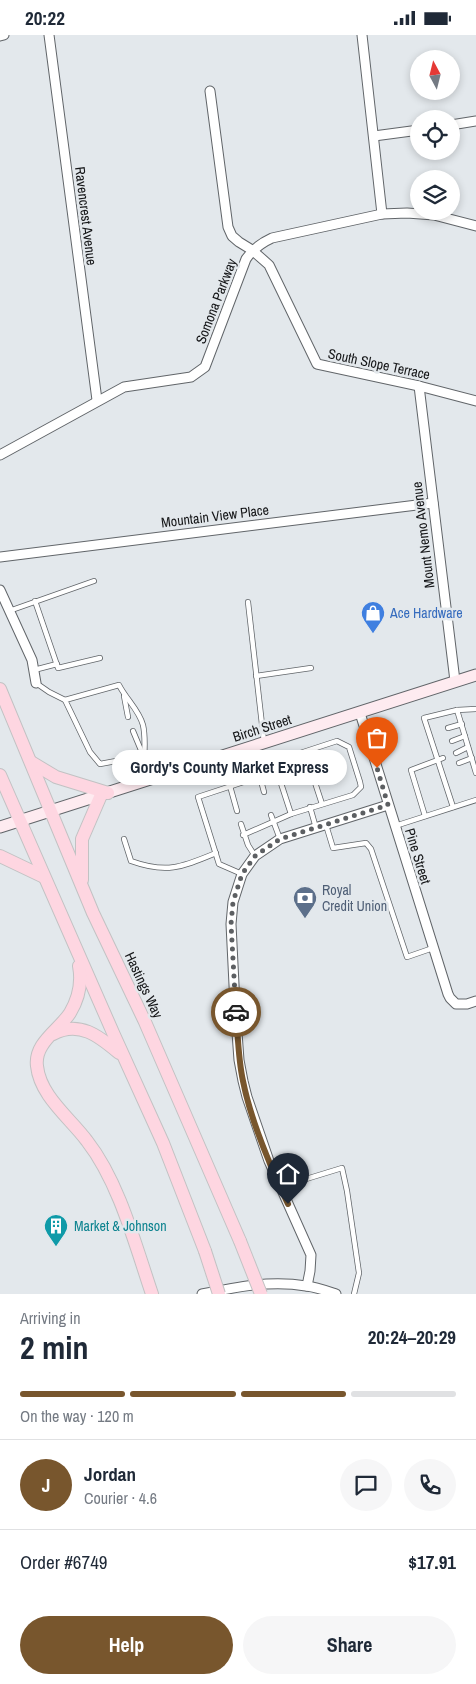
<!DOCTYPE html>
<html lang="en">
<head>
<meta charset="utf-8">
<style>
  body { margin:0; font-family:"Archivo Narrow",sans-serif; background:#f6f6f7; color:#1f2937; height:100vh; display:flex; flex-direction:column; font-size:19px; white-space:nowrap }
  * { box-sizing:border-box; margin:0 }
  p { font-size:16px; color:#747a83 }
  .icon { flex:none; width:28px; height:28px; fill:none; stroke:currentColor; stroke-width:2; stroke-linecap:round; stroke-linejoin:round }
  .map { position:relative; height:1259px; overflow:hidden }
  .sheet { display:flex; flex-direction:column; background:#fff; flex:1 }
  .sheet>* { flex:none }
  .needle { width:32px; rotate:353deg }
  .fabs { position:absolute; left:410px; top:15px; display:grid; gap:10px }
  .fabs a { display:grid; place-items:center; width:50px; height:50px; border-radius:50%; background:#fff; box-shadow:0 2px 8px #0003; font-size:25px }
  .pin { position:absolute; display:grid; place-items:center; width:42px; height:42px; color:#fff; margin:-51px -21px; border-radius:50% 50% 50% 0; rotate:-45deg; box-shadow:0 0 5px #0007 }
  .pin .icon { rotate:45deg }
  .courier { position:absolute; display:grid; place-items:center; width:50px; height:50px; margin:-25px; border:4px solid #78562d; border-radius:50%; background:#fff; color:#222; box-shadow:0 1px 6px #0007 }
  .bubble { position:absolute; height:35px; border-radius:18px; background:#fff; box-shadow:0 2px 8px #0003; font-size:16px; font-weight:700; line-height:35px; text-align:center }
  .headline em { font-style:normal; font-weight:700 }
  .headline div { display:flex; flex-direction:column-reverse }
  .headline { display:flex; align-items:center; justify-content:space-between; height:85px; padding:0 20px }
  h1 { font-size:32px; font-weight:700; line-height:38px }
  .bar { display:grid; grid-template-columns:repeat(4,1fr); gap:8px 5px; align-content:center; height:60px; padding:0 20px }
  .bar i { height:6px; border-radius:4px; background:#e0e1e3 }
  .bar .selected { background:#78562d }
  .bar p { grid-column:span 4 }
  .line { display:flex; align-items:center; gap:12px; padding:0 20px; border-top:1px solid #e0e1e3 }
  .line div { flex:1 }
  .round { display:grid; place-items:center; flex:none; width:52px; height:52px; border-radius:26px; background:#f6f6f7 }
  .primary-button { display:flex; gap:10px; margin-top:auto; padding:10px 20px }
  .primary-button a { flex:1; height:58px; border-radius:30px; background:#78562d; color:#fff; font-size:20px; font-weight:700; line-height:58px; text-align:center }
  .primary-button a+a { background:#f6f6f7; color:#1f2937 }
  .status { display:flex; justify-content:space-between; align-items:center; height:35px; padding:0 25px; background:#fff; direction:ltr }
  .status svg { height:14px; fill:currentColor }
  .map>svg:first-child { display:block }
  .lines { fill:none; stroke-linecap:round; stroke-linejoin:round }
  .service-casing { stroke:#616569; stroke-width:6 }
  .minor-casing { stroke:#616569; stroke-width:11 }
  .secondary-casing { stroke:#616569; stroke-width:13 }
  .primary-casing { stroke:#c2c2c3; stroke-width:14 }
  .service { stroke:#fff; stroke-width:4.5 }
  .minor { stroke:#fff; stroke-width:9 }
  .secondary { stroke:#feebf0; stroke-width:11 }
  .primary { stroke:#fed6e1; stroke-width:12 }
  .primary-bridge-casing { stroke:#c2c2c3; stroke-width:14; stroke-linecap:butt }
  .primary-bridge { stroke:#fed6e1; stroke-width:12 }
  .done { stroke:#5c5f62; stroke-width:5; stroke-dasharray:0 9 }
  .route { stroke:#78562d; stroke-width:6 }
  .labels { text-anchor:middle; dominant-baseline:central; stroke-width:5; stroke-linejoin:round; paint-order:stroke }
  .street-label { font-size:14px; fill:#141517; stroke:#e3e8ec }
  .shop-label { font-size:14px; fill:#366cbe; stroke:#e3e8ec; text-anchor:start }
  .service-label { font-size:14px; fill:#4e5e75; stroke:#e3e8ec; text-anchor:start }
  .culture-label { font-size:14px; fill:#0d838f; stroke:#e3e8ec; text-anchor:start }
</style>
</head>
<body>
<div class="status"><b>20:22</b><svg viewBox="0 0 49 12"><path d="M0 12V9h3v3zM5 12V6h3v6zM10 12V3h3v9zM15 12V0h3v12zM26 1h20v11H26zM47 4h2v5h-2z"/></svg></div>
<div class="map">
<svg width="476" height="1259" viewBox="0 0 476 1259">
  <rect width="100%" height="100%" fill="#e3e8ec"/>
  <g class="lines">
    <g class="service-casing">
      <g id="service">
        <polyline points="35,566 58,633 100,623"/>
        <polyline points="248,567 264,707"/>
        <polyline points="9,576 94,546"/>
        <polyline points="34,635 57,629"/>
        <polyline points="256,641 311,633"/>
        <polyline points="36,648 49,657 65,665"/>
        <polyline points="124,661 128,682"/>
        <polyline points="457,675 476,738"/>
        <polyline points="448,693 462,689"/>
        <polyline points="133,696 143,720"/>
        <polyline points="452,706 465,701"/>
        <polyline points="305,717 322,769"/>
        <polyline points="456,718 468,712"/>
        <polyline points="459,728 472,723"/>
        <polyline points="260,742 264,757"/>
        <path d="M143 745C143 728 147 708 143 690 139 675 126 664 119 650L65 665 90 717 100 729 143 721"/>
        <polyline points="230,751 237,776"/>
        <polyline points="310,772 316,793"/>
        <polyline points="453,772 424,683 457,675 476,674"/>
        <polyline points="271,780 280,804"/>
        <polyline points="425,781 411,735 443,723"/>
        <polyline points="241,789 248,810 255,821"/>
        <polyline points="326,790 333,813 366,808 371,814 407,922 433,913"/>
        <polyline points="395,791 476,765"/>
        <polyline points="243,800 291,779"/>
        <path d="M124 804 131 826C167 839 182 832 216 818"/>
        <polyline points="242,839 219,829 198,762 277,736 291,779 353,760 361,752 360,747 349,712 337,706 279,725 277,736"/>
        <polyline points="280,1152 342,1133 347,1156 359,1238 354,1259"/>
      </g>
    </g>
    <g class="minor-casing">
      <g id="minor">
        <polyline points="49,0 97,365"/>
        <polyline points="362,0 382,179"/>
        <polyline points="0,1 4,0"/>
        <polyline points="210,56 228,192 232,201 239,207 252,215 269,230 317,329 419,351 476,366"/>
        <polyline points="451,90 476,86"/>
        <polyline points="374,101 419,95"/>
        <polyline points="419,351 455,646"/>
        <path d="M0 420 124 352 191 342 205 332 246 224C253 214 261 208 272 203L382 179 407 178 434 180 476 191"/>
        <polyline points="0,522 433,468"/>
        <polyline points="0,555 32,625 36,648"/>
        <polyline points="360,678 448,959 450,963 456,969 467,969 476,966"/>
        <polyline points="307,1251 310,1236 311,1220 269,1126 247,1062 243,1046 239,1025 235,970 231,889 233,867 242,839 255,821 280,804 388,770"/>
        <path d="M202 1259C236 1252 271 1245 306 1251 316 1252 327 1256 336 1259"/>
      </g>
    </g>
    <g class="secondary-casing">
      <polyline id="secondary" points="0,792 476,640"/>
    </g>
    <g class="primary-casing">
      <g id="primary">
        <polyline points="0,654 93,878 145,987 240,1206"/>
        <polyline points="31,727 56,742 108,758"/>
        <polyline points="0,740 114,1000 163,1108 205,1216"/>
        <polyline points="0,821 44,842"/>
        <polyline points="82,845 82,804 101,760"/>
        <path d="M79 931C82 947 79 963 70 978 59 995 34 1008 37 1031 40 1061 70 1083 87 1106 119 1147 135 1209 152 1259"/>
        <path d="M53 999C79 985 99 1001 119 1018"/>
      </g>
    </g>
    <use href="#service" class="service"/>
    <use href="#minor" class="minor"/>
    <use href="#secondary" class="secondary"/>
    <use href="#primary" class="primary"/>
    <g class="primary-bridge-casing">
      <g id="primary-bridge">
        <polyline points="240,1206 261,1259"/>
        <polyline points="205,1216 219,1259"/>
      </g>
    </g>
    <use href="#primary-bridge" class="primary-bridge"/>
  </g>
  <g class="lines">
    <polyline class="done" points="236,977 231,889 233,867 242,839 255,821 280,804 388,770 377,733"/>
    <path class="route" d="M236 977C238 1000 238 1023 243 1046 251 1087 270 1131 288 1169"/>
  </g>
  <defs>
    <g id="shop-pin" transform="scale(1.25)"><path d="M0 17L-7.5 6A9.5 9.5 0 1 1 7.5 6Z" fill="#3f7fe0" stroke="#e3e8ec"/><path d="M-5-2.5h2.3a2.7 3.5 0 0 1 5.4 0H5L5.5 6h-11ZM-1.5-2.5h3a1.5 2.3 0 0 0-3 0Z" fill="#fff"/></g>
    <g id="bank-pin" transform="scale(1.25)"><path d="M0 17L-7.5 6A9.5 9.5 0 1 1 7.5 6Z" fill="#5c6f8a" stroke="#e3e8ec"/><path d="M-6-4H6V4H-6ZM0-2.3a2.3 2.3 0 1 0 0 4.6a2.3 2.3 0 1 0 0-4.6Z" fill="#fff"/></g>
    <g id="building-pin" transform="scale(1.25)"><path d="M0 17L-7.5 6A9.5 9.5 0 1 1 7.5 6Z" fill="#0f9aa8" stroke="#e3e8ec"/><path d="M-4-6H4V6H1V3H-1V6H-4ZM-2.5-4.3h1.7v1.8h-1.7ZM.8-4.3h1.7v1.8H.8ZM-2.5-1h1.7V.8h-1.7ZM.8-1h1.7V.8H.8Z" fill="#fff"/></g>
  </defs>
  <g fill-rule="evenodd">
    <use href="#shop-pin" x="373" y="578"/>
    <use href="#bank-pin" x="305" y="863"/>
    <use href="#building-pin" x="56" y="1191"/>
  </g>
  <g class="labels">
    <g class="street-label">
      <text transform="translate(86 181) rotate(83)">Ravencrest Avenue</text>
      <text transform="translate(216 266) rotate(-69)">Somona Parkway</text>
      <text transform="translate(379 329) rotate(12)">South Slope Terrace</text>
      <text transform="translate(215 481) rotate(-7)">Mountain View Place</text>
      <text transform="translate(423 500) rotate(-97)">Mount Nemo Avenue</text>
      <text transform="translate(262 693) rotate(-18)">Birch Street</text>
      <text transform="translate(418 821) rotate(73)">Pine Street</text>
      <text transform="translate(144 950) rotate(65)">Hastings Way</text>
    </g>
    <g class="shop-label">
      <text x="390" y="578">Ace Hardware</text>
    </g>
    <g class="service-label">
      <text x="322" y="855">Royal<tspan x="322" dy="16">Credit Union</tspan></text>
    </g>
    <g class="culture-label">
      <text x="74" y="1191">Market &amp; Johnson</text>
    </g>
  </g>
</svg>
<div class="fabs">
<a><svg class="needle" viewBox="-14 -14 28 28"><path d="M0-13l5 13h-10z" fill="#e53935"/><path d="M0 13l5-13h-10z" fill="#747a83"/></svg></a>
<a><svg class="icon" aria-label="locate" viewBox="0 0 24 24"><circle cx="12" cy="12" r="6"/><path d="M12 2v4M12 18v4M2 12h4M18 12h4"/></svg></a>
<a><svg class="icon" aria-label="layers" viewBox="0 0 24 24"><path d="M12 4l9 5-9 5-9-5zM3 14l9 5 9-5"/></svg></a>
</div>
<div class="pin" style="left:377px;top:733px;background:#ea580c"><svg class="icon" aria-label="bag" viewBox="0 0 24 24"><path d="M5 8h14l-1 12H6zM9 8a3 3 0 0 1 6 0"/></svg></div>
<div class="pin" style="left:288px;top:1169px;background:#1f2937"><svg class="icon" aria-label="home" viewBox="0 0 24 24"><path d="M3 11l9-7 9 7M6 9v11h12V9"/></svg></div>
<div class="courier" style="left:236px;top:977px"><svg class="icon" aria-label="car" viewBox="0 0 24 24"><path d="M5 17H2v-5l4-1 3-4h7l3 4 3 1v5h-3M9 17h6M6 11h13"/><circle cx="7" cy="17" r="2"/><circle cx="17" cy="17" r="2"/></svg></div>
<div class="bubble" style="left:112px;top:715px;width:235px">Gordy's County Market Express</div>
</div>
<section class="sheet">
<div class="headline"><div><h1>2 min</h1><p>Arriving in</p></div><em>20:24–20:29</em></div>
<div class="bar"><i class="selected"></i><i class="selected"></i><i class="selected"></i><i></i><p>On the way · 120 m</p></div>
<div class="line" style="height:90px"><b class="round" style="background:#78562d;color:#fff">J</b><div><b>Jordan</b><p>Courier · 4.6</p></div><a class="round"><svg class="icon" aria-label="chat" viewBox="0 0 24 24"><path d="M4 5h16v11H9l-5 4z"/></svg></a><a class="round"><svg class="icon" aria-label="phone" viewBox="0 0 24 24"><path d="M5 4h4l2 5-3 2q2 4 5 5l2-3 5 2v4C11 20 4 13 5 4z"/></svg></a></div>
<div class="line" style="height:65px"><div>Order #6749</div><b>$17.91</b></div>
<div class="primary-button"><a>Help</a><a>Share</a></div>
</section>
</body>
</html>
